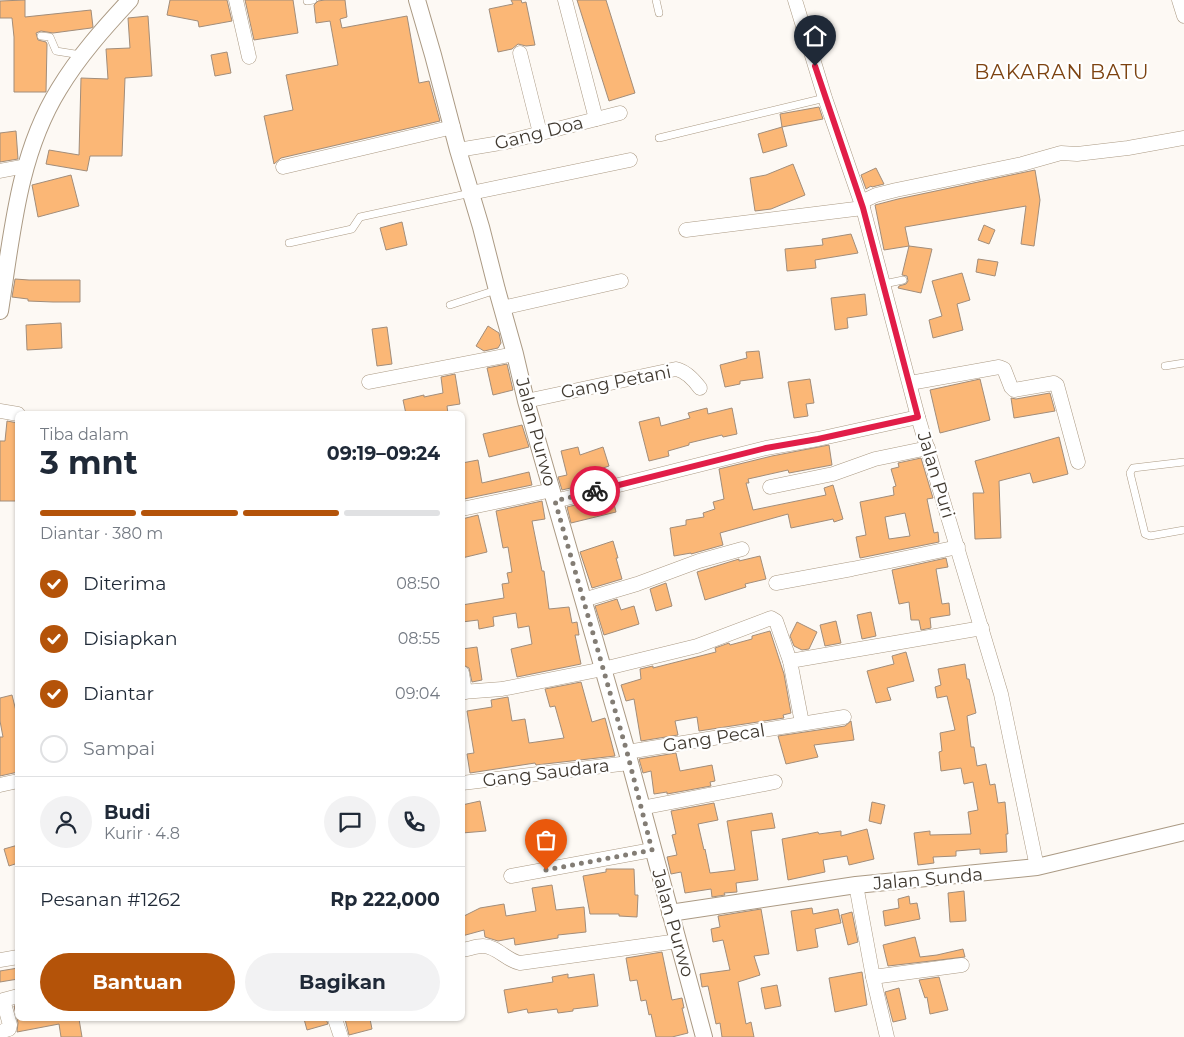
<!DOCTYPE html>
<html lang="id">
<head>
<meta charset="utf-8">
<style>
  body { margin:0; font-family:Montserrat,sans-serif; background:#f2f2f3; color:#1f2937; height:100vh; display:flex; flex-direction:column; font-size:19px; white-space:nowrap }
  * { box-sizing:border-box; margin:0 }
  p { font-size:16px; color:#747a83 }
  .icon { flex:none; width:28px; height:28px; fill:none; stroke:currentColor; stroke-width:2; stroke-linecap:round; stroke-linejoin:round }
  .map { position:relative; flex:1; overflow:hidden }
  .panel { position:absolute; left:15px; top:411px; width:450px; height:610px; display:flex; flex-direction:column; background:#fff; border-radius:8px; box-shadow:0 1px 4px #0004 }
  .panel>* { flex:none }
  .pin { position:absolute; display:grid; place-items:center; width:42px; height:42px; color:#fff; margin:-51px -21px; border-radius:50% 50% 50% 0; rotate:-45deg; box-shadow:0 0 5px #0007 }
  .pin .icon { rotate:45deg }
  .courier { position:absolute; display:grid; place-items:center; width:50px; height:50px; margin:-25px; border:4px solid #e11d48; border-radius:50%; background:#fff; color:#222; box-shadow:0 1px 6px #0007 }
  .overview em { font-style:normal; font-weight:700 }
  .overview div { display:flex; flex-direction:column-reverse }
  .overview { display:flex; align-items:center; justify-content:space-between; height:85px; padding:0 25px }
  h1 { font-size:32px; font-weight:700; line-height:38px }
  .bar { display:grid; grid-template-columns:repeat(4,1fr); gap:8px 5px; align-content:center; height:60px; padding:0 25px }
  .bar i { height:6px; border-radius:4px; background:#e0e1e3 }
  .bar .active { background:#b45309 }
  .bar p { grid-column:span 4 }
  .line { display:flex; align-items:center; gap:12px; padding:0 25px; border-top:1px solid #e0e1e3 }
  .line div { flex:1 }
  .round { display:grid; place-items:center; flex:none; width:52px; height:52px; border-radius:26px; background:#f2f2f3 }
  ol { padding:0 25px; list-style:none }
  li { display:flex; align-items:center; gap:15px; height:55px }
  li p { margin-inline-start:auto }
  li .icon { padding:5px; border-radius:50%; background:#b45309; color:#fff; stroke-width:4 }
  li:last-child { color:#747a83 }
  li i { width:28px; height:28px; border:2px solid #e0e1e3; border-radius:50% }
  .primary-button { display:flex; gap:10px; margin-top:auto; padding:10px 25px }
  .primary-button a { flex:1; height:58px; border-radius:30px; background:#b45309; color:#fff; font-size:20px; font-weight:700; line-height:58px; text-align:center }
  .primary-button a+a { background:#f2f2f3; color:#1f2937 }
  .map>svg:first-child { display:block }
  .building { fill:#fbb776; stroke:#a28d7a; fill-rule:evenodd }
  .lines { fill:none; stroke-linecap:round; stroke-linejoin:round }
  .service-casing { stroke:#ab9a84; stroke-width:8 }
  .minor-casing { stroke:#ab9a84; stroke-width:15 }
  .tertiary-casing { stroke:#ab9a84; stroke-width:18 }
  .service { stroke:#fff; stroke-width:7 }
  .minor { stroke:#fff; stroke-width:14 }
  .tertiary { stroke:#fff; stroke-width:16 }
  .done { stroke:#837d75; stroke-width:5; stroke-dasharray:0 9 }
  .route { stroke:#e11d48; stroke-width:6 }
  .labels { text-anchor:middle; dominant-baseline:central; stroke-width:4.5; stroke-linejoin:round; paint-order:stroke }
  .street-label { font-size:18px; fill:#413a31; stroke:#fff }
  .quarter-label { font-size:20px; letter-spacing:1px; fill:#7d4311; stroke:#fff }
</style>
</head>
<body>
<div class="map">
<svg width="1184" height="1037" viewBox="0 0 1184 1037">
  <rect width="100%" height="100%" fill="#fdf9f4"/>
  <g class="building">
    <polygon points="25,0 25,17 91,10 93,27 91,28 53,33 41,31 36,33 38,40 46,42 47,44 46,92 14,92 14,37 12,18 0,18 0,1"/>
    <polygon points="170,0 227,0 232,21 199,27 198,21 167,15"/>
    <polygon points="245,0 293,0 298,33 254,40"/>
    <polygon points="325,0 345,0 347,17 340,19 342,28 407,16 419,83 429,81 440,121 281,158 274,164 264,116 293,110 286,75 338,65 330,21 316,23 314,5 318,1"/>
    <polygon points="511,0 521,0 522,3 526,2 535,45 526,46 518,44 512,49 498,52 489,9 513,4"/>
    <polygon points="577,0 606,0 635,93 609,101"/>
    <polygon points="148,16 152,76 125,78 122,156 90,156 87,171 46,164 49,150 79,155 81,78 108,79 106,49 130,48 128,18"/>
    <polygon points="227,52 231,73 215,76 211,55"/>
    <polygon points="819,107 823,119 782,127 780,114"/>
    <polygon points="782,127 787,146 763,153 758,134"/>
    <polygon points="16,131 18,159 0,162 0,133"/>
    <polygon points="793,164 805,195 771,209 755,211 750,178 766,175"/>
    <polygon points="876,168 884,184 872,187 871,186 866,189 861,175"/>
    <polygon points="1035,170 1040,200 1034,246 1021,244 1026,206 905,227 909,246 884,250 875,205 898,199"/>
    <polygon points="71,175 79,206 38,217 32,185"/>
    <polygon points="402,222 407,245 386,250 380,228"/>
    <polygon points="984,225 995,230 989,244 978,240"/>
    <polygon points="851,234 858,253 815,260 816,268 787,271 785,249 823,245 822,239"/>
    <polygon points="909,246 932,249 921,293 898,288 899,286 906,284 908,281 907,276 902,275"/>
    <polygon points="978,259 998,262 995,276 976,272"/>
    <polygon points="962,273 970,300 957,304 963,330 933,338 929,320 942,316 932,281"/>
    <polygon points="15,279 29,280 80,280 80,302 53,302 28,301 28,299 12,297"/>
    <polygon points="865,294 867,315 847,318 848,328 835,330 831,298"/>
    <polygon points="61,323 62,348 27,350 26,325"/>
    <polygon points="488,326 499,333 501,343 498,348 484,351 476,346"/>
    <polygon points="387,327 392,364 377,366 372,329"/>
    <polygon points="759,351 763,378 740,381 740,384 725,387 720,365 747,358 746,352"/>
    <polygon points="507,364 513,390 493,395 487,368"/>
    <polygon points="455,374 460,404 447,406 448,414 406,414 403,400 424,395 424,397 443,393 441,377"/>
    <polygon points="810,379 814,403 806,404 808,416 794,418 788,382"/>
    <polygon points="980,379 990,420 940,433 930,390"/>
    <polygon points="1050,393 1055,411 1014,418 1011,398 1016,399"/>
    <polygon points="707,408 708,414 732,408 737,434 723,437 722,435 689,443 689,445 668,451 669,456 649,461 639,422 659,417 661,426 690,418 688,413"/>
    <polygon points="7,421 18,423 18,501 0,501 0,441 5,441"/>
    <polygon points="522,425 529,447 489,457 483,434"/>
    <polygon points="1059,437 1068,474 1033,483 1030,473 999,481 1001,538 975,539 973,493 984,493 975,461"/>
    <polygon points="829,445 832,465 789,473 788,470 748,479 749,483 746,483 753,510 826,495 824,488 833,485 843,519 834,522 833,519 791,528 788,514 720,533 723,545 691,554 691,553 674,556 670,528 686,525 686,520 704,517 703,513 715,509 713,502 724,499 719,469 772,456"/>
    <polygon points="578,447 580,455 603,447 609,466 589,473 592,483 562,490 558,477 567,475 561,451"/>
    <path d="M921 458 933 498 927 499 934 533 938 532 939 542 860 558 856 537 866 535 860 502 894 495 893 487 896 486 891 469 899 467 898 463ZM905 513 910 536 889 539 885 517Z"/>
    <polygon points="478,460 482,483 529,472 532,485 464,499 462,463"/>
    <polygon points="612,496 616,512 571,523 567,507"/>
    <polygon points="542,501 545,519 532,521 542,571 544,571 549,609 569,607 572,623 577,622 579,635 575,635 581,664 517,677 511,649 532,644 529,626 518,628 516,613 493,617 494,626 479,629 478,620 462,622 462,605 504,598 502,584 509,583 507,573 512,572 508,547 503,548 496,511"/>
    <polygon points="478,515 487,552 462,558 462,519"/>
    <polygon points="613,541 618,558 616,558 622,579 592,588 580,552"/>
    <polygon points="760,556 766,579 745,584 746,587 705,600 697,572 739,559 739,561"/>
    <polygon points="946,558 948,567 936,569 942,604 949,603 950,615 930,618 931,628 921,630 919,620 911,620 909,602 899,604 892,570"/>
    <polygon points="666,583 672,606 656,611 650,589"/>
    <polygon points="617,599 621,610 634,606 639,624 604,635 595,606"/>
    <polygon points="871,612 876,636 862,639 857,615"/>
    <polygon points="836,621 841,643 825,646 820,625"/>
    <polygon points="797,622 817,632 809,649 802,650 794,646 790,636"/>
    <polygon points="770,631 784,674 791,713 783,715 784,718 699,731 697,717 675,721 678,735 641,741 634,699 626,701 621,685 641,679 640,669 653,666 653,668 716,652 715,648 729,643 730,645 752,639 752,636"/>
    <polygon points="477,647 482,680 472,682 469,668 463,665 462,649"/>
    <polygon points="906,652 914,681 887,688 891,700 876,703 867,671 894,664 892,656"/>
    <polygon points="965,664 967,679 969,679 976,713 967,716 971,747 974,747 977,766 986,764 990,785 995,784 998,803 1005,802 1008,834 1006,834 1007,852 980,854 980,849 956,851 956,856 933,857 934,863 918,865 914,833 930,831 930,835 971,834 968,812 978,810 973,782 964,784 961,768 941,771 939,752 942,751 940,733 955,730 947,696 937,698 935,687 941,685 938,669"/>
    <polygon points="581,682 592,722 605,718 615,756 536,765 535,763 470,773 467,754 474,753 467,711 492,707 491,700 508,697 512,721 525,719 529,743 564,738 555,706 550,707 545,689"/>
    <polygon points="12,695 18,719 18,772 0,776 0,737 3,737 0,721 0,698"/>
    <polygon points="851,721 854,740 814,745 818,757 786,764 778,736 845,726"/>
    <polygon points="676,753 680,771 712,765 715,781 710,782 711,786 667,794 667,792 654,794 651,771 643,773 639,759"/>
    <polygon points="480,801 486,831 462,833 462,805"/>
    <polygon points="872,802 885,805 881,824 869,821"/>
    <polygon points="714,803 718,820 698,824 704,850 705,849 710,873 735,870 727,821 772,813 775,828 751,831 758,880 736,883 737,892 724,893 725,895 712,897 711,889 685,893 681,872 671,874 667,857 677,855 672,835 676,834 671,811"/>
    <polygon points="867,829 874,859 849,865 847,856 823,860 825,872 788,880 782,839 818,832 819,834 841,831 841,836"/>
    <polygon points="18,845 18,863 9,866 4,849"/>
    <polygon points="606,869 634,869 635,895 638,895 637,917 619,916 619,914 590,914 583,876 606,872"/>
    <polygon points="552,885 556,910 584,907 586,932 558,935 558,938 515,945 514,938 498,941 485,937 484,930 462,936 462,917 480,908 504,904 506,916 536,911 532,888"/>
    <polygon points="964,891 966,921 950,922 948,893"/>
    <polygon points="909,896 910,904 917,903 920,919 885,926 883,911 899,908 898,899"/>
    <polygon points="812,908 813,914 838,909 841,923 815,929 818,947 797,951 791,911"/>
    <polygon points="761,909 769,954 754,956 760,975 738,982 746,1024 751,1022 754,1037 722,1037 720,1023 716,1024 708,986 702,987 700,974 730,970 723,940 713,942 711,929 720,927 718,916"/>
    <polygon points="852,912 858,942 848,945 841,915"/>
    <polygon points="915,937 920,957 937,955 963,949 965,957 888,966 883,945"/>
    <polygon points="662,952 672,1000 682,998 684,1008 682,1008 688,1033 672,1037 656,1037 651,1014 649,1015 646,1000 641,1001 637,980 630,981 626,958"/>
    <polygon points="18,968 18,979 0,982 0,971"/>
    <polygon points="862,972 867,1005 835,1012 829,978"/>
    <polygon points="568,974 568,978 594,974 598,1006 573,1009 573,1011 558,1013 557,1009 528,1013 527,1009 508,1013 504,990 553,982 552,977"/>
    <polygon points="939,977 948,1010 930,1014 927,997 925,998 919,980"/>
    <polygon points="777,985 781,1006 765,1009 761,988"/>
    <polygon points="899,988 906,1019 893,1022 885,992"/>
    <polygon points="18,1005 18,1019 79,1019 82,1037 61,1037 59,1024 17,1032 18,1023 14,1006"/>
    <polygon points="304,1019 326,1019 328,1024 307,1030"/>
    <polygon points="345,1019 370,1019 372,1029 349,1035"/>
  </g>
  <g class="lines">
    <g class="service-casing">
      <g id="service">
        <polyline points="656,0 659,13"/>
        <polyline points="307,1 313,0"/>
        <polyline points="41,36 50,37 56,51 81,55"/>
        <polyline points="659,138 825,98"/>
        <polyline points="289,243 352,229 360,217 471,193"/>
        <polyline points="884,284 903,280"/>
        <polyline points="450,305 496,290"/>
        <polyline points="1165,366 1184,363"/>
        <polyline points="1184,462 1133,468 1130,473 1145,534 1150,536 1184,530"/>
      </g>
    </g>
    <g class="minor-casing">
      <g id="minor">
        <polyline points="236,0 249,57"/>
        <polyline points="565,0 596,119"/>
        <polyline points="795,0 825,98 863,208 918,417 1001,694 1037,867"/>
        <polyline points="1179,0 1184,16"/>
        <polyline points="520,53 540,133"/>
        <polyline points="458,150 506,142 620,113"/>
        <polyline points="283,167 453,127"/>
        <polyline points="0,171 26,166"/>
        <polyline points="471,193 630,160"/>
        <polyline points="861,202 876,195 896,190 1022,164 1061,153 1077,154 1128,148 1184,138"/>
        <polyline points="686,230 863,208"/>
        <polyline points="502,308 621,281"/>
        <polyline points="369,382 515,354"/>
        <polyline points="910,383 999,367 1004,369 1011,387 1014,390 1054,383 1057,385 1078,462"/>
        <path d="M526 401 676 369C686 371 694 380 700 388"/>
        <polyline points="0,411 18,414"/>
        <polyline points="770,487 833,474 875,459 928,448"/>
        <polyline points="555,501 766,448 818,439 918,417"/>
        <polyline points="462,509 552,490"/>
        <polyline points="776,583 852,569 958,547"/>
        <polyline points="583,600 637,584 699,561 742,549"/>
        <polyline points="462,673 465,692"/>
        <polyline points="462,692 502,689 603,669 697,646 771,618 776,621 790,661"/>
        <polyline points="802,723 790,661 982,628"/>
        <polyline points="627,752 844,717"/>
        <polyline points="462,783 629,763"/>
        <polyline points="0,785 18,781"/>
        <polyline points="641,808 775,782"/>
        <polyline points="511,876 652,850"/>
        <polyline points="856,885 873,977 962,965"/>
        <path d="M462 950C469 949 476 946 483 946 497 946 507 961 520 963L678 941"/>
        <polyline points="0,960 18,957"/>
        <polyline points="873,977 887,1037"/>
        <polyline points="335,1019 341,1037"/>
        <polyline points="3,1031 9,1029 10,1025 3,1000 18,996"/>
      </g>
    </g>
    <g class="tertiary-casing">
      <g id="tertiary">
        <polyline points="417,0 433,55 458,150 481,227 497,290 515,354 526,401 627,752 704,1037"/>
        <path d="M0 311C12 235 18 155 59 89 79 56 104 28 130 0"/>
        <polyline points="670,913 856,885 1037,867 1184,832"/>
      </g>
    </g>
    <use href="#service" class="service"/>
    <use href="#minor" class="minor"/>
    <use href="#tertiary" class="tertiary"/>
  </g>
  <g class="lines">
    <polyline class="done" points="546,870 652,850 627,752 555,501 595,491"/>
    <polyline class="route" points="595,491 766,448 818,439 918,417 863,208 815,66"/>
  </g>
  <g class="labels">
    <g class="street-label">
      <text transform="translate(539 133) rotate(-14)">Gang Doa</text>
      <text transform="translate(616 382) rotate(-11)">Gang Petani</text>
      <text transform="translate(536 432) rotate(75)">Jalan Purwo</text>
      <text transform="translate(936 475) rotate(73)">Jalan Puri</text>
      <text transform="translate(714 738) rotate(-9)">Gang Pecal</text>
      <text transform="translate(546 773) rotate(-7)">Gang Saudara</text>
      <text transform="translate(928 879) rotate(-5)">Jalan Sunda</text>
      <text transform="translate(673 923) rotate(74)">Jalan Purwo</text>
    </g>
    <g class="quarter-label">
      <text x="1062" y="72">BAKARAN BATU</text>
    </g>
  </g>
</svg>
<div class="pin" style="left:546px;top:870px;background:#ea580c"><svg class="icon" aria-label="bag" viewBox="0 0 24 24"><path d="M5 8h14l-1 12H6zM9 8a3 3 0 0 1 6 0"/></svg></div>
<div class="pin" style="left:815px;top:66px;background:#1f2937"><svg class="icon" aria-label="home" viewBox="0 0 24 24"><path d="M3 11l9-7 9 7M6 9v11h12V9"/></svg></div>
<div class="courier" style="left:595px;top:491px"><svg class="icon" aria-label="bike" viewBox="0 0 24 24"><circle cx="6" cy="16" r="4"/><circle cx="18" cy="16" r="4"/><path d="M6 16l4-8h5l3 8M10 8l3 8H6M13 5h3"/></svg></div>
<section class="panel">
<div class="overview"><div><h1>3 mnt</h1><p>Tiba dalam</p></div><em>09:19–09:24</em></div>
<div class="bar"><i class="active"></i><i class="active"></i><i class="active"></i><i></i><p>Diantar · 380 m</p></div>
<ol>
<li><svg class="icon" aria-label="check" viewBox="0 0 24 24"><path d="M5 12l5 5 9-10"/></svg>Diterima<p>08:50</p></li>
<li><svg class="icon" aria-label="check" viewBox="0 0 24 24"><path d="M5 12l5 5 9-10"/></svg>Disiapkan<p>08:55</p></li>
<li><svg class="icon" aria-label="check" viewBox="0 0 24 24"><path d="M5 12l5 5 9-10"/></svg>Diantar<p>09:04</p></li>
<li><i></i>Sampai</li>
</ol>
<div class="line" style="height:90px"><a class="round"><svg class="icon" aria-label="person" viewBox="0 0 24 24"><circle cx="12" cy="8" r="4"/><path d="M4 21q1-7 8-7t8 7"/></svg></a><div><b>Budi</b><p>Kurir · 4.8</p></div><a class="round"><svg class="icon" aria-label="chat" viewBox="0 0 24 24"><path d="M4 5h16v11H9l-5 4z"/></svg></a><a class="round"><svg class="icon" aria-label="phone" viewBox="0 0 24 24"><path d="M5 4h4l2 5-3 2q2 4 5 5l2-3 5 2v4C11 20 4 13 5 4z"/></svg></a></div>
<div class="line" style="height:65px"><div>Pesanan #1262</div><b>Rp 222,000</b></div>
<div class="primary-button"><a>Bantuan</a><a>Bagikan</a></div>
</section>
</div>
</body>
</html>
